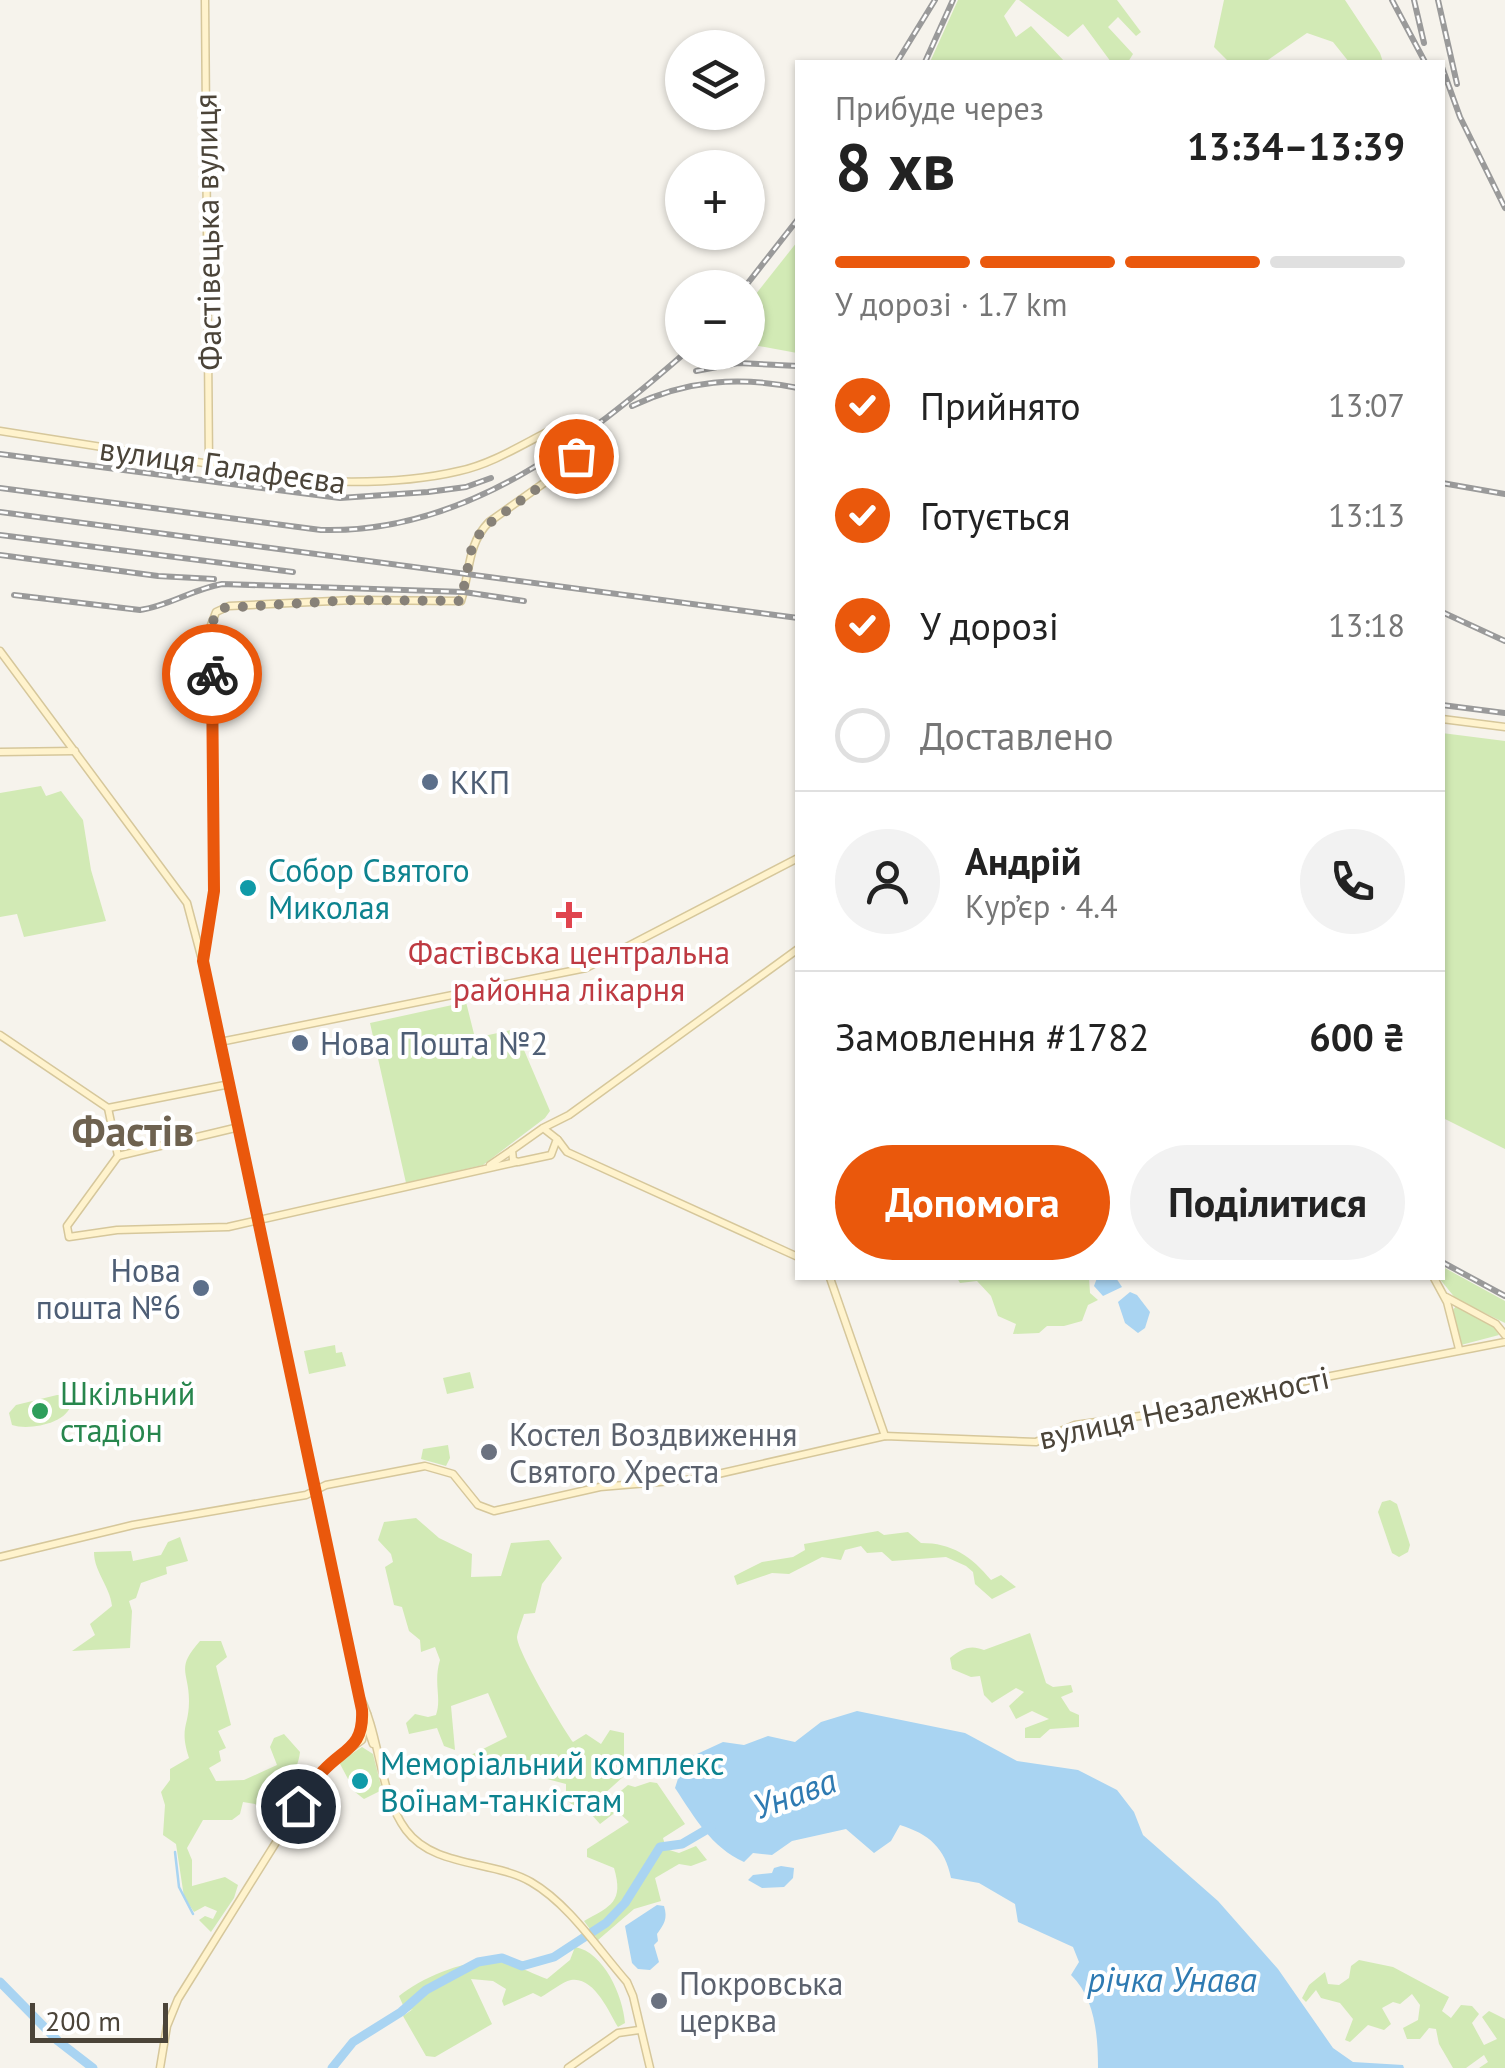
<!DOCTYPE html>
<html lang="uk">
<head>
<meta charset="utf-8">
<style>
  body { margin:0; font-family:"PT Sans",sans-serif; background:#f2f2f2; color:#222; height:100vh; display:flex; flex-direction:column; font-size:38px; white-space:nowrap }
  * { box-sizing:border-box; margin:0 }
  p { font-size:32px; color:#767676 }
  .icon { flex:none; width:55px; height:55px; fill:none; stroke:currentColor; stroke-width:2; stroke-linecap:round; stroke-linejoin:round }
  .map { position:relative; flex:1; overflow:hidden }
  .panel { position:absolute; left:795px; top:60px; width:650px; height:1220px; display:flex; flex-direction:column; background:#fff; border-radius:0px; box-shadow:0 2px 8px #0004 }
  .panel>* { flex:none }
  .tools { position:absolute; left:665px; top:30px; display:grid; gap:20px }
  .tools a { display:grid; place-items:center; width:100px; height:100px; border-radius:50%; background:#fff; box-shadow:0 2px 8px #0004; font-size:50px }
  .scale { position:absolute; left:30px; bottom:25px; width:138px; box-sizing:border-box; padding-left:10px; border:5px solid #4b4439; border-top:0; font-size:28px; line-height:35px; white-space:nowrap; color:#4b4439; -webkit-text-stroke:8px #fff; paint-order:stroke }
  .pin { position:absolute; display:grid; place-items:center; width:85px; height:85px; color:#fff; margin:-42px; border:5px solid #fff; border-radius:50%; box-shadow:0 2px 10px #0007 }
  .courier { position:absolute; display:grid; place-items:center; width:100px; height:100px; margin:-50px; border:8px solid #ea580c; border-radius:50%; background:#fff; color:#222; box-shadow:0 2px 12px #0007 }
  .summary em { font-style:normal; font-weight:700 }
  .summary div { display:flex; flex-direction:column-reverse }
  .summary { display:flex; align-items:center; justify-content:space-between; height:170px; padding:0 40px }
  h1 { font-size:65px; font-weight:700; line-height:75px }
  .bar { display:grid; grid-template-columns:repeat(4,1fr); gap:15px 10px; align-content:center; height:120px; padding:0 40px }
  .bar i { height:12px; border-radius:8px; background:#e0e0e0 }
  .bar .selected { background:#ea580c }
  .bar p { grid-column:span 4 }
  .line { display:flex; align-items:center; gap:25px; padding:0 40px; border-top:2px solid #e0e0e0 }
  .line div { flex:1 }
  .round { display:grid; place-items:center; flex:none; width:105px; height:105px; border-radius:52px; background:#f2f2f2 }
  ol { padding:0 40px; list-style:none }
  li { display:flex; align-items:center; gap:30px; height:110px }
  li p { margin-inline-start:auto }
  li .icon { padding:10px; border-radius:50%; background:#ea580c; color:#fff; stroke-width:4 }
  li:last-child { color:#767676 }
  li i { width:55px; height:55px; border:5px solid #e0e0e0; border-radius:50% }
  .cta { display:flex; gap:20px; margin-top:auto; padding:20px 40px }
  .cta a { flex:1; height:115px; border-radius:60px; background:#ea580c; color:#fff; font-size:40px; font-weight:700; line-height:115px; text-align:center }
  .cta a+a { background:#f2f2f2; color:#222 }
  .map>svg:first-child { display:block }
  .green { fill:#d2eab5 }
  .water { fill:#a9d4f2 }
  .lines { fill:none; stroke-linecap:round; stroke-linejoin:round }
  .stream { stroke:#a9d4f2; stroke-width:2.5 }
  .river { stroke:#a9d4f2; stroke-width:9 }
  .secondary-casing { stroke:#d6c79b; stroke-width:9 }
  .secondary { stroke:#fff3cd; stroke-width:6 }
  .rail-casing { stroke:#9a9a9a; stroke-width:6 }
  .rail { stroke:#fff; stroke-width:2.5; stroke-dasharray:8; stroke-linecap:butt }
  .done { stroke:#878178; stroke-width:10; stroke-dasharray:0 18 }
  .route { stroke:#ea580c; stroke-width:12 }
  .service-dot { fill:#5c6f8a; stroke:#fff; stroke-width:4 }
  .culture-dot { fill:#0f9aa8; stroke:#fff; stroke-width:4 }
  .health-dot { fill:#e0444e; stroke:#fff; stroke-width:4 }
  .leisure-dot { fill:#2e9e5b; stroke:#fff; stroke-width:4 }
  .worship-dot { fill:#6b7280; stroke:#fff; stroke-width:4 }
  .labels { text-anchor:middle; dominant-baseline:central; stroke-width:8; stroke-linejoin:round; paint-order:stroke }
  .street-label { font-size:32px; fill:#4b4439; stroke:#fff }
  .service-label { font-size:32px; fill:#4e5e75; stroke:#fff; text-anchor:start }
  .culture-label { font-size:32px; fill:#0d838f; stroke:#fff; text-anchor:start }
  .health-label { font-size:32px; fill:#be3a42; stroke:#fff }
  .leisure-label { font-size:32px; fill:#27864d; stroke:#fff; text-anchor:start }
  .worship-label { font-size:32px; fill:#5b616d; stroke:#fff; text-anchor:start }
  .water-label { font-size:35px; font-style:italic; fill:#2e7ab2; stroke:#fff }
  .district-label { font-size:42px; font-weight:bold; fill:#6e6250; stroke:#fff }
</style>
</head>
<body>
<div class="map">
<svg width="1505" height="2068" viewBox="0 0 1505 2068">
  <rect width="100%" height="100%" fill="#f6f3ec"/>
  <g class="green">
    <polygon points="958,0 1016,0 1004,16 1016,37 1031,26 1065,62 930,62"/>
    <polygon points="1019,0 1117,0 1141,32 1136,36 1118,17 1108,27 1133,54 1128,62 1111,62 1083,24 1068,37"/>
    <polygon points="1224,0 1345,0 1380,53 1383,62 1349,62 1333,42 1307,33 1265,62 1229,62 1214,47"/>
    <polygon points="797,242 797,353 748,344 748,304"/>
    <polygon points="1442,733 1505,741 1505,1149 1443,1118"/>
    <polygon points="41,786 46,796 61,791 83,820 91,870 106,921 24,937 17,914 0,917 0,793"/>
    <polygon points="466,1002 475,1038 515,1029 550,1111 545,1118 483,1165 406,1183 370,1023"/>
    <polygon points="1443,1267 1505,1301 1505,1323 1456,1299 1439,1278 1442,1278"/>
    <polygon points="957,1278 1089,1278 1090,1293 1098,1300 1088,1305 1082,1321 1064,1326 1047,1326 1039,1333 1013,1334 1016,1324 998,1316 991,1296 977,1281 960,1283"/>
    <polygon points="1456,1306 1494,1327 1499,1335 1461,1345 1453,1310"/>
    <polygon points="335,1345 336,1353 342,1352 346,1366 309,1374 304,1351"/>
    <polygon points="470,1372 474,1388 447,1394 443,1378"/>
    <path d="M57 1395H63L71 1404C68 1423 29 1431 12 1425L9 1413 16 1405Z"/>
    <polygon points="448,1445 450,1458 446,1466 421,1459 423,1449"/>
    <polygon points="1390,1500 1397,1504 1410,1545 1408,1552 1399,1557 1392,1553 1378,1512 1382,1502"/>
    <path d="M416 1518 439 1538 472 1554 471 1577 501 1576 511 1543 549 1540 562 1558 542 1584 535 1613 524 1614C522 1621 518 1630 517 1637 517 1651 562 1727 573 1742L586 1734 601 1744 610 1730 624 1733V1776L582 1814 566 1799V1784L509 1769 484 1778 469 1768 465 1758 507 1737 488 1693 451 1706 455 1750 444 1746 437 1728 409 1734 406 1723 415 1714 428 1717 436 1715C442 1698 433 1683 440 1660L435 1647 421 1652 420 1640 409 1631 402 1607 394 1605 385 1567 393 1562 391 1554 378 1540 384 1522Z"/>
    <path d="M878 1531 884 1535 908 1532 921 1543C952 1543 971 1556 991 1580L1001 1575 1016 1587 992 1599 975 1584 973 1572 966 1566 946 1557 892 1561 882 1552 867 1553 861 1546 845 1550 841 1560 822 1557 789 1574 772 1573 737 1585 734 1576 762 1562 793 1557 805 1550 804 1544Z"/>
    <path d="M180 1537 188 1561 166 1567 167 1574 141 1583 136 1598 129 1601 132 1611 130 1648 72 1651 95 1635 90 1624 112 1606C110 1586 94 1572 94 1552L131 1551 133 1561 161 1555 168 1542Z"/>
    <path d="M1030 1633 1046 1683 1053 1687 1071 1685 1073 1692 1061 1697 1070 1711 1079 1715V1727L1050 1729 1040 1738H1025V1728L1049 1719 1032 1711 1016 1719 1009 1706 1024 1692 1016 1688 992 1703 984 1695 980 1676 971 1677 952 1669 950 1658C961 1649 970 1644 984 1650Z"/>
    <path d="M200 1641H221L227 1657 216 1666 231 1725 218 1731 226 1748 219 1751 221 1761 209 1768 216 1781 244 1780 277 1765 270 1747 274 1738 284 1734 300 1752C298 1771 287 1784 270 1794V1806L280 1809 281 1820 264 1832 263 1824 269 1816 255 1804 243 1802 240 1814 232 1820H203L187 1848 192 1860V1886L225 1877 238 1885 234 1898 211 1932 199 1920 205 1916 213 1919 217 1911 205 1906 194 1912 184 1897 176 1844 163 1835 165 1805 161 1792 170 1780V1769L189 1758C179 1727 189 1727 189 1701 189 1671 175 1669 200 1641Z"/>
    <polygon points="362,1747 373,1754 382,1790 364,1799 355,1792 339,1762"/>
    <path d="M650 1782 657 1783 685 1824 663 1838 666 1849 679 1853 696 1846 707 1860 691 1866 679 1864 655 1878 661 1901 634 1909 598 1940 584 1921C611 1906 624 1902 614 1868L587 1857V1849L629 1822 617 1811 600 1824 592 1815 628 1785 635 1787Z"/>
    <path d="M575 1947C604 1952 623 1996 625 2023L618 2027C609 2012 594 1976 571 1980 562 1982 550 1992 541 1997L533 1993 504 2006 502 2001 506 1989 493 1981 471 1979 492 2024 435 2057 426 2056 403 2016 413 2009 406 2012 399 1996C424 1976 470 1957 502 1962 517 1965 533 1974 547 1979L570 1960Z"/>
    <polygon points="1359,1960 1393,1967 1449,1997 1442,2011 1451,2018 1461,2005 1472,2006 1479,2014 1472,2023 1484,2045 1497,2039 1482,2017 1489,2011 1505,2019 1505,2068 1479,2068 1488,2062 1484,2055 1466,2068 1453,2068 1439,2044 1436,2029 1429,2028 1420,2039 1407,2039 1403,2028 1418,2020 1420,2005 1412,1994 1400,2004 1393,2002 1382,2008 1391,2024 1384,2030 1368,2025 1350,2042 1345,2040 1353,2019 1340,2003 1321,1998 1316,1990 1306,2002 1302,1998 1309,1985 1325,1972 1328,1984 1339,1985 1349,1978 1351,1966"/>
  </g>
  <g class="water">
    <polygon points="1097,1278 1116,1278 1122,1287 1103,1296 1094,1286"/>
    <polygon points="1130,1292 1137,1295 1150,1312 1145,1328 1138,1333 1125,1323 1118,1302"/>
    <path d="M857 1711 965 1733 1017 1761 1078 1770 1117 1790 1134 1812 1143 1835 1218 1901 1278 1969 1333 2048 1353 2062 1403 2065 1404 2068H1098C1098 2035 1095 1998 1071 1975L1079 1962 1073 1947 1018 1922 1015 1904 979 1883 951 1878C945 1848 929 1834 900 1825L891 1841 874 1853 846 1829 792 1841 772 1855 753 1853 744 1862C711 1847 695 1818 675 1788L684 1760 723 1742 744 1745 768 1736 795 1742 821 1722Z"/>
    <polygon points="781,1866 794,1868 793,1878 784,1887 762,1888 748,1880 753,1875 772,1873 774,1868"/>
    <path d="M657 1905 664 1906C668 1919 664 1924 657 1934L658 1941 654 1945 659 1962 650 1970 638 1969 632 1963 625 1926Z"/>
  </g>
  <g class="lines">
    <polyline class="stream" points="175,1852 179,1887 193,1914"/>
    <g class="river">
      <polyline points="0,1982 58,2041 93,2068"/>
      <polyline points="332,2068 353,2042 401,2012 426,1990 450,1977 478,1962 502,1958 522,1966 554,1957 606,1923 625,1903 660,1847 682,1844 711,1827"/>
    </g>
    <g class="secondary-casing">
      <g id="secondary">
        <polyline points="205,0 209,465"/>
        <path d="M0 431 318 481C365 483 413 482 459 471 492 464 523 444 553 429 568 430 577 446 575 461L489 522C467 544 470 573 461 601L354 600 229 606 216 612 211 625 213 891 203 961 358 1693C381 1735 378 1792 406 1830 434 1868 493 1860 531 1882 569 1904 598 1949 627 1982L633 1996 650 2068"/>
        <polyline points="0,651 187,903 201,956"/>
        <polyline points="1442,719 1505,727"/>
        <polyline points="0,752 75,751"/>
        <polyline points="0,1035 108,1108 118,1156"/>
        <polyline points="220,1042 586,968 798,858"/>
        <polyline points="108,1108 230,1084"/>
        <polyline points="543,1128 557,1139 551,1155 518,1162 513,1160 512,1150 543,1128 569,1115 798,949"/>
        <polyline points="558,1140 567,1152 798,1257"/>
        <polyline points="118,1156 67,1226 69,1237 117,1230 228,1227 516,1162"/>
        <polyline points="118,1156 239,1127"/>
        <polyline points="490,1165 512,1150"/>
        <polyline points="830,1278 885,1436"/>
        <polyline points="1434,1278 1447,1302 1459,1349"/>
        <polyline points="1446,1297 1496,1324 1505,1335"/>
        <polyline points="0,1557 133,1525 306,1495 326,1485 425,1466 453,1474 478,1505 494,1511 600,1487 696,1479 885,1436 1036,1442 1075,1425 1190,1409 1280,1386 1505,1342"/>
        <polyline points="361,1710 373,1744"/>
        <polyline points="160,2068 167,2026 178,1999 315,1780 327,1766 362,1740 367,1714"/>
        <polyline points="568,2068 618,2033 639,2030"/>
      </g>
    </g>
    <use href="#secondary" class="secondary"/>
    <g class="rail-casing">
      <g id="rail">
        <polyline points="1392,0 1425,62"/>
        <polyline points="1414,0 1424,43"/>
        <polyline points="1438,0 1457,84"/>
        <polyline points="897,62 935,0"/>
        <polyline points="925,62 953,0"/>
        <polyline points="1442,67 1460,117 1505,208"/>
        <polyline points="744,288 798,219"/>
        <polyline points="696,371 738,363 798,366"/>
        <path d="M632 406C687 380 739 376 798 388"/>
        <polyline points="0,454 340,498 428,492 466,487 491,478"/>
        <polyline points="1442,483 1505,494"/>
        <path d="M0 488 321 530C464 534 583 442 686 352"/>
        <polyline points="0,512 798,618"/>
        <polyline points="0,535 293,572"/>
        <polyline points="0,555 158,576 214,579"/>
        <path d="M14 595 140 610C169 606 193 589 222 584L464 592 524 601"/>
        <polyline points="1442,612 1505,641"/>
        <polyline points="1442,705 1505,713"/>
        <polyline points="1442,1262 1505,1296"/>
      </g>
    </g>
    <use href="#rail" class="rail"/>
  </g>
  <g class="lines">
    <path class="done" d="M212 674C212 653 205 621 222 608L354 600 461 601 472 547 483 528 575 461 576 456"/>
    <path class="route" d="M212 674 214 891 203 961 362 1710C364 1748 344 1748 323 1771 313 1781 306 1793 298 1806"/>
  </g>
  <g class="service-dot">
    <circle cx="430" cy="782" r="10"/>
    <circle cx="300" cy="1043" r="10"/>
    <circle cx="201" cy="1288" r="10"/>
  </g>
  <g class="culture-dot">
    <circle cx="248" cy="888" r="10"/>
    <circle cx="360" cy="1781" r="10"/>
  </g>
  <path class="health-dot" d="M564 900h10v10h10v10h-10v10h-10v-10h-10v-10h10z"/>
  <circle class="leisure-dot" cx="40" cy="1411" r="10"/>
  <g class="worship-dot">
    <circle cx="489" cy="1452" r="10"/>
    <circle cx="659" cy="2001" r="10"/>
  </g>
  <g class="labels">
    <g class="street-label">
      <text transform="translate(207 232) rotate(-91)">Фастівецька вулиця</text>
      <text transform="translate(223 465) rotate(8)">вулиця Галафеєва</text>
      <text transform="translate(1184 1407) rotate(-12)">вулиця Незалежності</text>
    </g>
    <g class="service-label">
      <text x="450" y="782">ККП</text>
      <text x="320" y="1043">Нова Пошта №2</text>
      <text x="181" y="1270" text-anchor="end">Нова<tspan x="181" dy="37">пошта №6</tspan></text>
    </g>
    <g class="culture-label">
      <text x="268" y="870">Собор Святого<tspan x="268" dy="37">Миколая</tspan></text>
      <text x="380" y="1763">Меморіальний комплекс<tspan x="380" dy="37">Воїнам-танкістам</tspan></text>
    </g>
    <g class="health-label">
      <text x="569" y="952">Фастівська центральна<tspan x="569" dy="37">районна лікарня</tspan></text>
    </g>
    <g class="leisure-label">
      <text x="60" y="1393">Шкільний<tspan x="60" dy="37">стадіон</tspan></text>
    </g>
    <g class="worship-label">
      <text x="509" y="1434">Костел Воздвиження<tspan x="509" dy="37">Святого Хреста</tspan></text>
      <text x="679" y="1983">Покровська<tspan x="679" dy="37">церква</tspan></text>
    </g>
    <g class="water-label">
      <text transform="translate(794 1793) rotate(-20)">Унава</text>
      <text x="1172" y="1979">річка Унава</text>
    </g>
    <g class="district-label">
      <text x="133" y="1130">Фастів</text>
    </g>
  </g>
</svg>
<div class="tools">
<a><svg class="icon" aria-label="layers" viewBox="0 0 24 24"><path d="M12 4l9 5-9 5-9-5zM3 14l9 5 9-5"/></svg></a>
<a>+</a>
<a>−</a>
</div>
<div class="scale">200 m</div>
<div class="pin" style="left:576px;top:456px;background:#ea580c"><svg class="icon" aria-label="bag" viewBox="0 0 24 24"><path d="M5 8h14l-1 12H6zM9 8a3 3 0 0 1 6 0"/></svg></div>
<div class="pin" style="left:298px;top:1806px;background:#1f2937"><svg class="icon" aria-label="home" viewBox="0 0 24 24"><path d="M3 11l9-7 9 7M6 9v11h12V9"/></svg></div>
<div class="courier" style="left:212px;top:674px"><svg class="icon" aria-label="bike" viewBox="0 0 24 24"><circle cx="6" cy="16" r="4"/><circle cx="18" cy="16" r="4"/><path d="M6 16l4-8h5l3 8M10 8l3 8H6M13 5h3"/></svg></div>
<section class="panel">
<div class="summary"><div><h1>8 хв</h1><p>Прибуде через</p></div><em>13:34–13:39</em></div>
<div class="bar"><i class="selected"></i><i class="selected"></i><i class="selected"></i><i></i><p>У дорозі · 1.7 km</p></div>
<ol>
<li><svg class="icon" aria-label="check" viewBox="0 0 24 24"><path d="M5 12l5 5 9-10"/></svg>Прийнято<p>13:07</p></li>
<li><svg class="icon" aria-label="check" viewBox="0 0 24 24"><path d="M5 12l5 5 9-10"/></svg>Готується<p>13:13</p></li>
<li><svg class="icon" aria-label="check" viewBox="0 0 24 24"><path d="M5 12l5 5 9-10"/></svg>У дорозі<p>13:18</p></li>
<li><i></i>Доставлено</li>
</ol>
<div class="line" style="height:180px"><a class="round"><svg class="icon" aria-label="person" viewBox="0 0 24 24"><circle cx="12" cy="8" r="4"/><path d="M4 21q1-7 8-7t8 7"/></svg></a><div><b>Андрій</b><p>Кур’єр · 4.4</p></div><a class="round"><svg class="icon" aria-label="phone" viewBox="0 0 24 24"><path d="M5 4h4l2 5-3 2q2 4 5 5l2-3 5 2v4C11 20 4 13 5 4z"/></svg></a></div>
<div class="line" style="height:130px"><div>Замовлення #1782</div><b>600 ₴</b></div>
<div class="cta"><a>Допомога</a><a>Поділитися</a></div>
</section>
</div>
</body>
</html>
